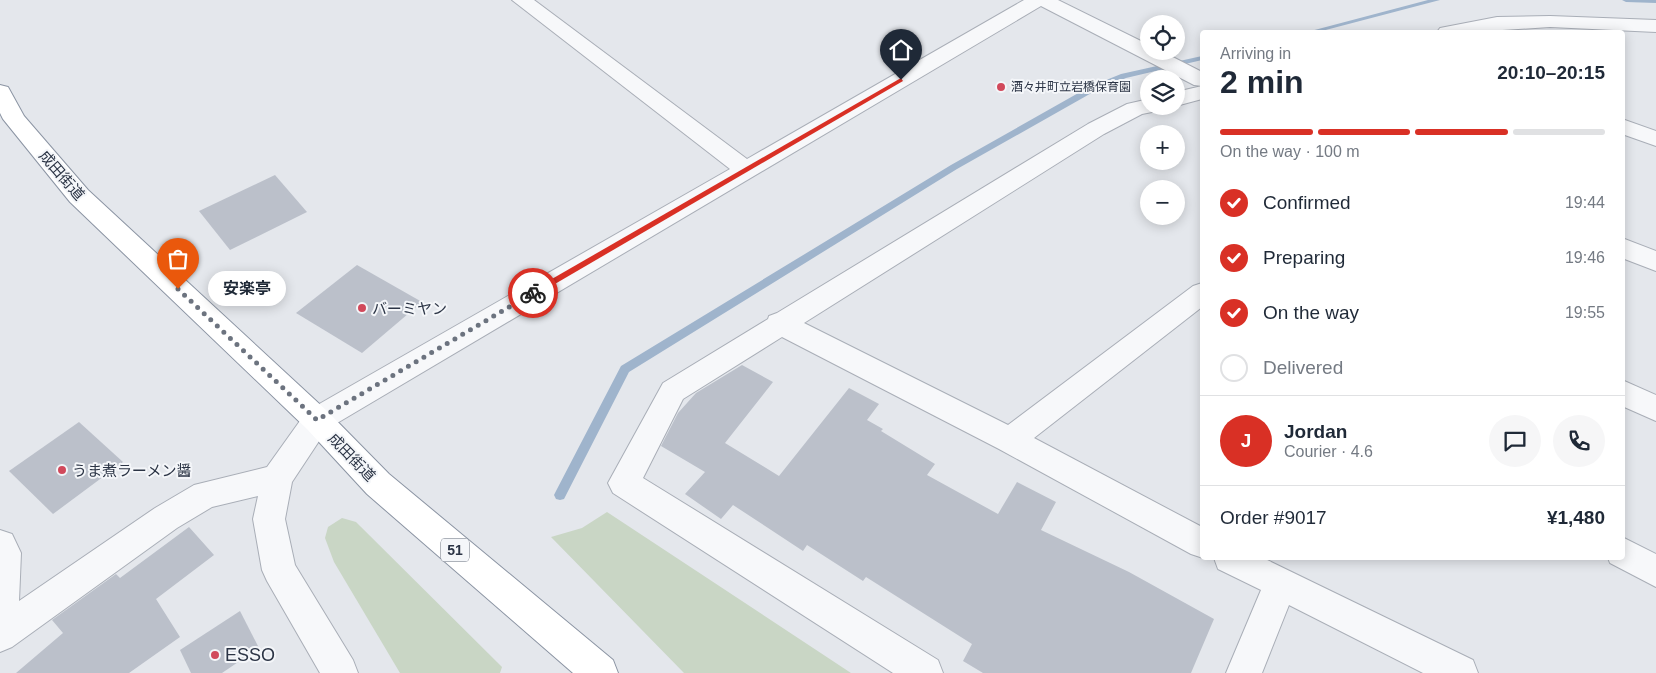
<!DOCTYPE html>
<html lang="en">
<head>
<meta charset="utf-8">
<style>
  body { margin:0; font-family:Helvetica,"Noto Sans JP",sans-serif; background:#f6f6f7; color:#1f2937; height:100vh; display:flex; flex-direction:column; font-size:19px; white-space:nowrap }
  * { box-sizing:border-box; margin:0 }
  p { font-size:16px; color:#747a83 }
  .icon { flex:none; width:28px; height:28px; fill:none; stroke:currentColor; stroke-width:2; stroke-linecap:round; stroke-linejoin:round }
  .map { position:relative; flex:1; overflow:hidden }
  .details { position:absolute; left:1200px; top:30px; width:425px; height:530px; display:flex; flex-direction:column; background:#fff; border-radius:5px; box-shadow:0 2px 12px #0003 }
  .details>* { flex:none }
  .buttons { position:absolute; left:1140px; top:15px; display:grid; gap:10px }
  .buttons a { display:grid; place-items:center; width:45px; height:45px; border-radius:50%; background:#fff; box-shadow:0 2px 12px #0003; font-size:25px }
  .pin { position:absolute; display:grid; place-items:center; width:42px; height:42px; color:#fff; margin:-51px -21px; border-radius:50% 50% 50% 0; rotate:-45deg; box-shadow:0 0 5px #0007 }
  .pin .icon { rotate:45deg }
  .courier { position:absolute; display:grid; place-items:center; width:50px; height:50px; margin:-25px; border:4px solid #d93025; border-radius:50%; background:#fff; color:#222; box-shadow:0 1px 6px #0007 }
  .bubble { position:absolute; height:35px; border-radius:18px; background:#fff; box-shadow:0 2px 12px #0003; font-size:16px; font-weight:700; line-height:35px; text-align:center }
  .headline em { font-style:normal; font-weight:700 }
  .headline div { display:flex; flex-direction:column-reverse }
  .headline { display:flex; align-items:center; justify-content:space-between; height:85px; padding:0 20px }
  h1 { font-size:32px; font-weight:700; line-height:38px }
  .bar { display:grid; grid-template-columns:repeat(4,1fr); gap:8px 5px; align-content:center; height:60px; padding:0 20px }
  .bar i { height:6px; border-radius:4px; background:#e0e1e3 }
  .bar .active { background:#d93025 }
  .bar p { grid-column:span 4 }
  .line { display:flex; align-items:center; gap:12px; padding:0 20px; border-top:1px solid #e0e1e3 }
  .line div { flex:1 }
  .round { display:grid; place-items:center; flex:none; width:52px; height:52px; border-radius:26px; background:#f6f6f7 }
  ol { padding:0 20px; list-style:none }
  li { display:flex; align-items:center; gap:15px; height:55px }
  li p { margin-inline-start:auto }
  li .icon { padding:5px; border-radius:50%; background:#d93025; color:#fff; stroke-width:4 }
  li:last-child { color:#747a83 }
  li i { width:28px; height:28px; border:2px solid #e0e1e3; border-radius:50% }
  .map>svg:first-child { display:block }
  .green { fill:#c9d6c5 }
  .lines { fill:none; stroke-linecap:round; stroke-linejoin:round }
  .stream { fill:#9fb4cc; fill-rule:evenodd }
  .building { fill:#bbc0ca }
  .minor-casing { stroke:#a9aeb7; stroke-width:2 }
  .highway-casing { stroke:#8b94a3; stroke-width:2 }
  .minor { fill:#f7f8fa; fill-rule:evenodd }
  .highway { fill:#fff; fill-rule:evenodd }
  .route { fill:#d93025 }
  .done { stroke:#6c737f; stroke-width:5; stroke-dasharray:0 9 }
  .poi-dot { fill:#d1495b; stroke:#f4f6f9; stroke-width:2 }
  .labels { text-anchor:middle; dominant-baseline:central; stroke-width:4; stroke-linejoin:round; paint-order:stroke }
  .far-poi-label { font-size:12px; fill:#2b3445; stroke:#f4f6f9; text-anchor:start }
  .shield { fill:#f4f6f9; stroke:#676e7b; stroke-width:1 }
  .shield-label { font-size:14px; font-weight:bold; fill:#2b3445 }
  .street-label { font-size:15px; fill:#2b3445; stroke:#f4f6f9 }
  .poi-label { font-size:15px; fill:#2b3445; stroke:#f4f6f9; text-anchor:start }
  .near-poi-label { font-size:18px; fill:#2b3445; stroke:#f4f6f9; text-anchor:start }
</style>
</head>
<body>
<div class="map">
<svg width="1656" height="673" viewBox="0 0 1656 673">
  <rect width="100%" height="100%" fill="#e4e7ec"/>
  <g class="green">
    <polygon points="607,512 851,673 684,673 551,537 582,528"/>
    <polygon points="342,518 356,522 502,667 500,673 400,673 334,562 325,538 328,527"/>
  </g>
  <g class="lines">
    <g class="stream">
      <polygon points="1428,0 1440,0 1318,32 1307,32"/>
      <polygon points="1622,0 1656,0 1656,3 1626,2"/>
      <polygon points="1202,56 1202,60 1126,78 1095,91 957,169 629,372 564,499 560,500 556,499 554,495 556,491 621,366 951,165 1089,87 1121,74"/>
    </g>
  </g>
  <g class="building">
    <polygon points="275,175 307,212 230,250 199,211"/>
    <polygon points="357,265 422,302 362,353 296,313"/>
    <polygon points="742,365 773,382 725,443 779,476 849,388 879,404 867,420 883,429 881,431 935,464 927,475 998,514 1017,482 1056,502 1041,530 1129,572 1214,619 1191,673 983,673 963,661 972,644 866,577 863,581 807,545 803,551 733,505 721,519 685,494 705,472 661,446 678,413 696,393"/>
    <polygon points="79,422 123,462 53,514 9,471"/>
    <polygon points="189,527 214,555 156,599 180,637 129,673 16,673 63,633 52,620 116,574 120,578"/>
    <polygon points="240,611 259,648 222,673 191,673 180,650"/>
  </g>
  <g class="lines">
    <g class="minor-casing">
      <g id="minor">
        <polygon points="512,0 534,0 747,159 1024,0 1058,0 1149,45 1149,51 1161,51 1202,72 1202,86 1194,85 1041,6 327,429 292,482 285,519 295,565 353,660 358,673 320,673 267,581 262,570 253,519 258,496 212,507 177,528 12,647 0,652 0,530 12,534 21,553 19,601 155,508 194,485 267,467 307,411 730,169"/>
        <polygon points="1550,16 1656,20 1656,32 1550,27 1471,32 1437,32 1440,28 1497,17"/>
        <polygon points="1202,86 1202,99 1176,106 1176,92"/>
        <polygon points="1149,99 1149,106 1160,106 1157,111 1142,114 1104,134 804,323 1008,425 1193,286 1202,283 1202,307 1034,438 1202,527 1203,558 1191,554 999,449 782,337 683,399 643,478 938,660 943,673 893,673 613,493 608,483 663,383 768,319 769,316 777,313 1088,124 1127,104"/>
        <polygon points="1622,119 1656,131 1656,146 1622,134"/>
        <polygon points="1622,238 1656,251 1656,271 1622,258"/>
        <polygon points="1622,380 1656,395 1656,421 1622,406"/>
        <polygon points="1622,537 1656,554 1656,587 1610,563 1608,558 1622,558"/>
        <polygon points="1214,558 1263,558 1473,660 1478,673 1423,673 1289,605 1262,673 1226,673 1261,590 1218,569"/>
      </g>
    </g>
    <g class="highway-casing">
      <polygon id="highway" points="0,85 8,87 24,116 88,190 327,411 389,474 613,660 618,673 573,673 367,494 307,429 70,202 3,119 0,113"/>
    </g>
    <use href="#minor" class="minor"/>
    <use href="#highway" class="highway"/>
  </g>
  <polygon class="route" points="901,78 903,81 536,295 531,295 531,291"/>
  <g class="lines">
    <polyline class="done" points="178,289 317,420 533,293"/>
  </g>
  <g class="poi-dot">
    <circle cx="1001" cy="87" r="5"/>
    <circle cx="362" cy="308" r="5"/>
    <circle cx="62" cy="470" r="5"/>
    <circle cx="215" cy="655" r="5"/>
  </g>
  <g class="labels">
    <g class="far-poi-label">
      <text x="1011" y="87">酒々井町立岩橋保育園</text>
    </g>
    <rect class="shield" x="441" y="538.5" width="28" height="23" rx="4"/>
    <g class="shield-label">
      <text x="455" y="550">51</text>
    </g>
    <g class="street-label">
      <text transform="translate(62 175) rotate(49)">成田街道</text>
      <text transform="translate(352 457) rotate(46)">成田街道</text>
    </g>
    <g class="poi-label">
      <text x="372" y="308">バーミヤン</text>
      <text x="72" y="470">うま煮ラーメン醤</text>
    </g>
    <g class="near-poi-label">
      <text x="225" y="655">ESSO</text>
    </g>
  </g>
</svg>
<div class="buttons">
<a><svg class="icon" aria-label="locate" viewBox="0 0 24 24"><circle cx="12" cy="12" r="6"/><path d="M12 2v4M12 18v4M2 12h4M18 12h4"/></svg></a>
<a><svg class="icon" aria-label="layers" viewBox="0 0 24 24"><path d="M12 4l9 5-9 5-9-5zM3 14l9 5 9-5"/></svg></a>
<a>+</a>
<a>−</a>
</div>
<div class="pin" style="left:178px;top:289px;background:#ea580c"><svg class="icon" aria-label="bag" viewBox="0 0 24 24"><path d="M5 8h14l-1 12H6zM9 8a3 3 0 0 1 6 0"/></svg></div>
<div class="pin" style="left:901px;top:80px;background:#1f2937"><svg class="icon" aria-label="home" viewBox="0 0 24 24"><path d="M3 11l9-7 9 7M6 9v11h12V9"/></svg></div>
<div class="courier" style="left:533px;top:293px"><svg class="icon" aria-label="bike" viewBox="0 0 24 24"><circle cx="6" cy="16" r="4"/><circle cx="18" cy="16" r="4"/><path d="M6 16l4-8h5l3 8M10 8l3 8H6M13 5h3"/></svg></div>
<div class="bubble" style="left:208px;top:271px;width:78px">安楽亭</div>
<section class="details">
<div class="headline"><div><h1>2 min</h1><p>Arriving in</p></div><em>20:10–20:15</em></div>
<div class="bar"><i class="active"></i><i class="active"></i><i class="active"></i><i></i><p>On the way · 100 m</p></div>
<ol>
<li><svg class="icon" aria-label="check" viewBox="0 0 24 24"><path d="M5 12l5 5 9-10"/></svg>Confirmed<p>19:44</p></li>
<li><svg class="icon" aria-label="check" viewBox="0 0 24 24"><path d="M5 12l5 5 9-10"/></svg>Preparing<p>19:46</p></li>
<li><svg class="icon" aria-label="check" viewBox="0 0 24 24"><path d="M5 12l5 5 9-10"/></svg>On the way<p>19:55</p></li>
<li><i></i>Delivered</li>
</ol>
<div class="line" style="height:90px"><b class="round" style="background:#d93025;color:#fff">J</b><div><b>Jordan</b><p>Courier · 4.6</p></div><a class="round"><svg class="icon" aria-label="chat" viewBox="0 0 24 24"><path d="M4 5h16v11H9l-5 4z"/></svg></a><a class="round"><svg class="icon" aria-label="phone" viewBox="0 0 24 24"><path d="M5 4h4l2 5-3 2q2 4 5 5l2-3 5 2v4C11 20 4 13 5 4z"/></svg></a></div>
<div class="line" style="height:65px"><div>Order #9017</div><b>¥1,480</b></div>
</section>
</div>
</body>
</html>
